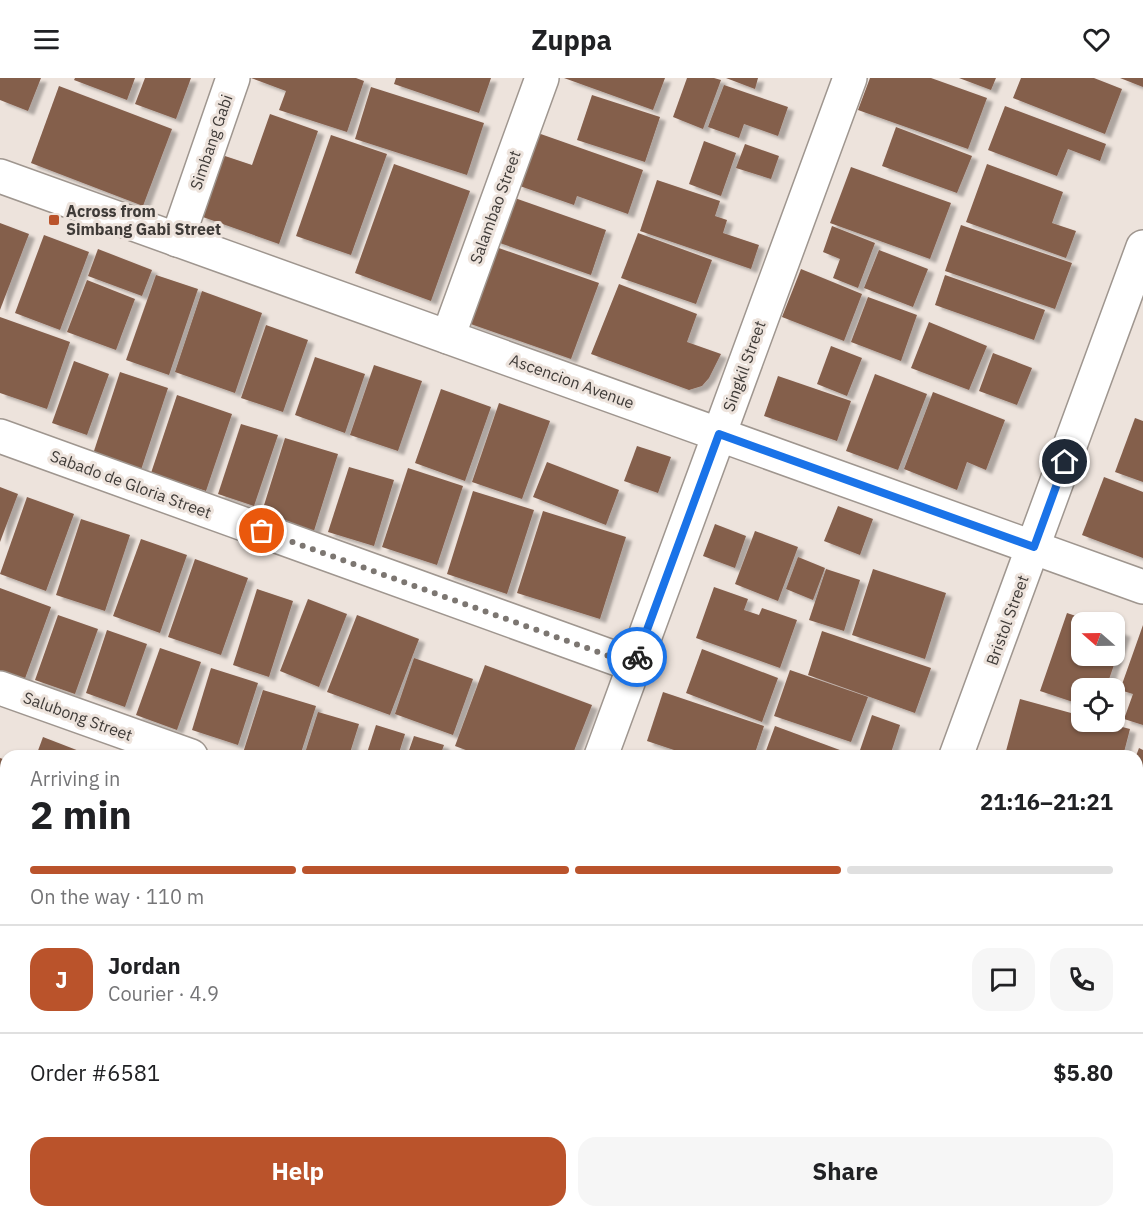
<!DOCTYPE html>
<html lang="en">
<head>
<meta charset="utf-8">
<style>
  body { margin:0; font-family:"IBM Plex Sans",sans-serif; background:#f6f6f6; color:#202124; height:100vh; display:flex; flex-direction:column; font-size:22px; white-space:nowrap }
  * { box-sizing:border-box; margin:0 }
  p { font-size:20px; color:#757577 }
  .icon { flex:none; width:33px; height:33px; fill:none; stroke:currentColor; stroke-width:2; stroke-linecap:round; stroke-linejoin:round }
  .map { position:relative; flex:1; overflow:hidden }
  .panel { position:absolute; left:0px; top:672px; width:1143px; height:468px; display:flex; flex-direction:column; background:#fff; border-radius:18px 18px 0 0; box-shadow:0 2px 4px #0004 }
  .panel>* { flex:none }
  .needle { width:39px; rotate:290deg }
  .fabs { position:absolute; left:1071px; top:534px; display:grid; gap:12px }
  .fabs a { display:grid; place-items:center; width:54px; height:54px; border-radius:12px; background:#fff; box-shadow:0 2px 4px #0004; font-size:30px }
  .pin { position:absolute; display:grid; place-items:center; width:51px; height:51px; color:#fff; margin:-26px; border:3px solid #fff; border-radius:50%; box-shadow:0 2px 6px #0007 }
  .courier { position:absolute; display:grid; place-items:center; width:60px; height:60px; margin:-30px; border:4px solid #1a73e8; border-radius:50%; background:#fff; color:#222; box-shadow:0 2px 8px #0007 }
  .headline em { font-style:normal; font-weight:700 }
  .headline div { display:flex; flex-direction:column-reverse }
  .headline { display:flex; align-items:center; justify-content:space-between; height:102px; padding:0 30px }
  h1 { font-size:39px; font-weight:700; line-height:45px }
  .bar { display:grid; grid-template-columns:repeat(4,1fr); gap:9px 6px; align-content:center; height:72px; padding:0 30px }
  .bar i { height:8px; border-radius:4px; background:#e0e0e0 }
  .bar .on { background:#ba532b }
  .bar p { grid-column:span 4 }
  .line { display:flex; align-items:center; gap:15px; padding:0 30px; border-top:2px solid #e0e0e0 }
  .line div { flex:1 }
  .round { display:grid; place-items:center; flex:none; width:63px; height:63px; border-radius:18px; background:#f6f6f6 }
  .button { display:flex; gap:12px; margin-top:auto; padding:12px 30px }
  .button a { flex:1; height:69px; border-radius:18px; background:#ba532b; color:#fff; font-size:24px; font-weight:700; line-height:69px; text-align:center }
  .button a+a { background:#f6f6f6; color:#202124 }
  header { display:flex; justify-content:space-between; align-items:center; height:78px; padding:0 30px; background:#fff; font-size:27px; font-weight:700 }
  .map>svg:first-child { display:block }
  .building { fill:#845e4c; filter:url(#shadow) }
  .lines { fill:none; stroke-linecap:round; stroke-linejoin:round }
  .minor-casing { stroke:#9f968f; stroke-width:36 }
  .minor { stroke:#fff; stroke-width:33 }
  .done { stroke:#7c7671; stroke-width:6; stroke-dasharray:0 10.8 }
  .route { stroke:#1a73e8; stroke-width:8 }
  .poi-dot { fill:#ba532b; stroke:#ede3dc; stroke-width:2 }
  .labels { text-anchor:middle; dominant-baseline:central; stroke-width:6; stroke-linejoin:round; paint-order:stroke }
  .street-label { font-size:16px; fill:#3f3b38; stroke:#ede3dc }
  .poi-label { font-size:16px; font-weight:bold; fill:#3f3b38; stroke:#ede3dc; text-anchor:start }
</style>
</head>
<body>
<header><svg class="icon" aria-label="menu" viewBox="0 0 24 24"><path d="M4 6h16M4 12h16M4 18h16"/></svg>Zuppa<svg class="icon" aria-label="heart" viewBox="0 0 24 24"><path d="M12 20l-8-8c-3-5 5-10 8-4 3-6 11-1 8 4z"/></svg></header>
<div class="map">
<svg width="1143" height="1140" viewBox="0 0 1143 1140">
  <defs>
    <filter id="shadow"><feDropShadow dx="6" dy="4" stdDeviation="1.5" flood-color="#0004"/></filter>
  </defs>
  <rect width="100%" height="100%" fill="#ede3dc"/>
  <g class="building">
    <polygon points="0,0 41,0 28,33 0,22"/>
    <polygon points="75,0 135,0 127,22 74,2"/>
    <polygon points="145,0 191,0 176,41 135,26"/>
    <polygon points="251,0 356,0 364,3 347,54 279,32 286,13"/>
    <polygon points="396,0 491,0 479,35 394,6"/>
    <polygon points="564,0 665,0 653,32"/>
    <polygon points="687,0 714,0 721,2 703,51 673,39"/>
    <polygon points="726,0 758,0 755,11"/>
    <polygon points="870,0 931,0 987,20 968,71 858,32"/>
    <polygon points="959,0 996,0 991,12"/>
    <polygon points="1021,0 1094,0 1122,11 1105,56 1013,20"/>
    <polygon points="1120,0 1143,0 1143,9"/>
    <polygon points="724,7 788,29 778,58 744,46 739,60 708,49"/>
    <polygon points="59,8 172,51 143,128 31,85"/>
    <polygon points="371,9 484,45 467,97 355,61"/>
    <polygon points="592,17 660,39 645,84 577,62"/>
    <polygon points="1005,28 1106,66 1100,83 1068,71 1057,98 988,72"/>
    <polygon points="270,36 318,53 279,166 200,138 222,77 252,87"/>
    <polygon points="896,49 972,78 957,115 882,88"/>
    <polygon points="535,54 643,92 628,136 577,118 574,127 517,107"/>
    <polygon points="331,57 387,76 351,177 296,158"/>
    <polygon points="704,63 736,75 721,118 689,106"/>
    <polygon points="745,66 779,78 771,101 736,90"/>
    <polygon points="394,86 470,113 431,223 355,195"/>
    <polygon points="987,86 1063,114 1052,145 1076,153 1066,180 966,144"/>
    <polygon points="851,89 951,125 930,181 830,145"/>
    <polygon points="657,102 720,123 715,138 727,142 723,155 759,167 751,191 640,153"/>
    <polygon points="509,118 606,152 591,197 494,163"/>
    <polygon points="0,145 29,156 0,232"/>
    <polygon points="961,147 1072,185 1055,231 945,193"/>
    <polygon points="832,148 875,165 858,210 833,200 840,181 823,174"/>
    <polygon points="638,155 712,182 696,226 621,200"/>
    <polygon points="44,157 89,174 60,252 15,235"/>
    <polygon points="493,168 599,205 571,281 465,244"/>
    <polygon points="98,171 152,192 142,218 88,198"/>
    <polygon points="879,172 928,191 913,229 864,210"/>
    <polygon points="801,191 862,216 844,263 782,239"/>
    <polygon points="156,197 198,211 169,297 126,282"/>
    <polygon points="945,197 1045,232 1034,262 935,227"/>
    <polygon points="87,202 135,221 116,272 67,254"/>
    <polygon points="619,206 697,236 687,264 721,276 709,300 702,308 689,312 591,276"/>
    <polygon points="202,213 262,235 235,315 175,294"/>
    <polygon points="868,219 917,237 901,283 851,264"/>
    <polygon points="0,239 70,264 47,331 0,315"/>
    <polygon points="929,244 987,268 969,312 911,290"/>
    <polygon points="266,247 308,262 283,334 241,320"/>
    <polygon points="831,268 862,280 847,318 817,306"/>
    <polygon points="993,275 1032,290 1017,327 979,313"/>
    <polygon points="315,279 365,296 345,355 295,337"/>
    <polygon points="74,283 109,296 87,357 52,345"/>
    <polygon points="374,287 422,303 398,373 350,357"/>
    <polygon points="120,294 168,310 139,398 91,382"/>
    <polygon points="875,296 927,316 898,392 846,373"/>
    <polygon points="778,298 851,323 837,363 764,338"/>
    <polygon points="441,311 491,329 465,403 415,385"/>
    <polygon points="933,314 1005,342 986,392 967,384 957,412 904,391"/>
    <polygon points="177,317 232,336 206,413 151,395"/>
    <polygon points="499,325 550,343 522,421 472,404"/>
    <polygon points="1135,340 1143,343 1143,404 1115,394"/>
    <polygon points="241,346 278,357 254,428 218,416"/>
    <polygon points="285,360 338,376 313,456 260,440"/>
    <polygon points="637,368 671,379 658,415 624,403"/>
    <polygon points="547,384 619,412 606,447 533,419"/>
    <polygon points="349,389 394,402 374,468 328,454"/>
    <polygon points="408,390 463,408 437,487 382,469"/>
    <polygon points="1104,399 1143,414 1143,480 1082,457"/>
    <polygon points="0,409 18,416 0,464"/>
    <polygon points="473,413 534,432 507,516 447,496"/>
    <polygon points="27,419 74,436 46,513 0,496"/>
    <polygon points="838,428 873,441 860,477 824,463"/>
    <polygon points="543,433 626,459 600,541 517,515"/>
    <polygon points="81,441 130,457 105,533 56,517"/>
    <polygon points="715,446 746,458 735,490 703,478"/>
    <polygon points="755,453 798,469 778,523 735,506"/>
    <polygon points="141,461 187,477 160,555 113,538"/>
    <polygon points="798,479 825,490 813,522 786,511"/>
    <polygon points="195,481 248,500 221,577 168,559"/>
    <polygon points="826,491 860,502 844,553 809,542"/>
    <polygon points="873,491 946,515 925,581 852,557"/>
    <polygon points="714,509 748,521 744,532 759,537 762,530 797,542 780,590 696,560"/>
    <polygon points="0,510 51,529 23,606 0,597"/>
    <polygon points="257,511 293,523 269,599 233,587"/>
    <polygon points="308,521 347,536 319,609 280,593"/>
    <polygon points="1067,535 1094,544 1082,544 1082,578 1114,578 1114,551 1125,555 1106,610 1082,610 1082,627 1040,613"/>
    <polygon points="58,537 98,551 75,616 35,602"/>
    <polygon points="357,537 419,561 390,637 327,614"/>
    <polygon points="1143,547 1143,647 1124,641 1133,616 1120,612"/>
    <polygon points="107,552 147,566 125,629 86,615"/>
    <polygon points="822,553 931,590 915,635 808,597"/>
    <polygon points="160,570 201,584 177,652 136,637"/>
    <polygon points="702,571 778,600 762,644 686,615"/>
    <polygon points="414,580 473,601 453,657 395,636"/>
    <polygon points="485,587 592,627 572,678 482,678 455,668"/>
    <polygon points="211,590 258,605 238,667 192,652"/>
    <polygon points="790,592 868,619 851,664 774,638"/>
    <polygon points="263,612 316,628 300,678 242,678"/>
    <polygon points="663,614 764,648 754,678 692,678 647,663"/>
    <polygon points="1020,621 1082,638 1082,644 1103,644 1130,651 1123,678 1024,678 1006,673"/>
    <polygon points="318,634 359,646 349,678 304,678"/>
    <polygon points="872,637 900,647 890,678 858,678"/>
    <polygon points="376,647 405,656 398,678 366,678"/>
    <polygon points="775,648 856,678 764,678"/>
    <polygon points="414,658 444,667 440,678 407,678"/>
    <polygon points="43,659 92,678 36,678"/>
    <polygon points="1139,670 1143,672 1143,719 1137,716 1136,678"/>
    <polygon points="0,680 6,682 6,731 0,747"/>
    <polygon points="1137,724 1143,726 1143,778 1137,775"/>
    <polygon points="1137,789 1143,791 1143,845 1137,842"/>
    <polygon points="0,796 6,797 6,905 0,903"/>
    <polygon points="1137,855 1143,858 1143,907 1137,905"/>
    <polygon points="1137,913 1143,915 1143,960 1140,969 1137,968"/>
    <polygon points="1137,978 1143,980 1143,993 1137,1010"/>
    <polygon points="6,1020 6,1069 0,1066 0,1036"/>
    <polygon points="0,1081 6,1083 6,1134 32,1134 30,1140 0,1140"/>
    <polygon points="49,1134 103,1134 102,1140 47,1140"/>
    <polygon points="117,1134 148,1134 164,1140 115,1140"/>
    <polygon points="206,1134 249,1134 247,1140 221,1140"/>
    <polygon points="272,1134 322,1134 320,1140 270,1140"/>
    <polygon points="333,1134 361,1134 377,1140 331,1140"/>
    <polygon points="637,1134 701,1134 699,1140 654,1140"/>
    <polygon points="845,1134 933,1134 939,1136 938,1140 843,1140"/>
    <polygon points="986,1134 1050,1134 1056,1136 1055,1140 984,1140"/>
    <polygon points="1074,1134 1100,1134 1098,1140 1090,1140"/>
  </g>
  <g class="lines">
    <g class="minor-casing">
      <g id="minor">
        <polyline points="0,98 1143,509"/>
        <polyline points="177,162 233,0"/>
        <polyline points="448,259 542,0"/>
        <polyline points="0,358 634,587"/>
        <polyline points="0,610 191,678"/>
        <polyline points="601,678 850,0"/>
        <polyline points="956,678 1143,169"/>
        <polyline points="0,931 6,933"/>
        <polyline points="563,1134 580,1140"/>
        <polyline points="431,1140 434,1134"/>
        <polyline points="783,1140 785,1134"/>
        <polyline points="1137,1140 1143,1124"/>
      </g>
    </g>
    <use href="#minor" class="minor"/>
  </g>
  <g class="lines">
    <polyline class="done" points="262,453 634,587 637,579"/>
    <polyline class="route" points="637,579 719,356 1034,469 1065,384"/>
  </g>
  <rect class="poi-dot" x="48" y="136" width="12" height="12" rx="3"/>
  <g class="labels">
    <g class="street-label">
      <text transform="translate(211 64) rotate(-71)">Simbang Gabi</text>
      <text transform="translate(495 129) rotate(-70)">Salambao Street</text>
      <text transform="translate(744 288) rotate(-70)">Singkil Street</text>
      <text transform="translate(572 303) rotate(20)">Ascencion Avenue</text>
      <text transform="translate(131 406) rotate(20)">Sabado de Gloria Street</text>
      <text transform="translate(1007 542) rotate(-70)">Bristol Street</text>
      <text transform="translate(78 638) rotate(20)">Salubong Street</text>
    </g>
    <g class="poi-label">
      <text x="66" y="133">Across from<tspan x="66" dy="18">Simbang Gabi Street</tspan></text>
    </g>
  </g>
</svg>
<div class="fabs">
<a><svg class="needle" viewBox="-14 -14 28 28"><path d="M0-13l5 13h-10z" fill="#e53935"/><path d="M0 13l5-13h-10z" fill="#757577"/></svg></a>
<a><svg class="icon" aria-label="locate" viewBox="0 0 24 24"><circle cx="12" cy="12" r="6"/><path d="M12 2v4M12 18v4M2 12h4M18 12h4"/></svg></a>
</div>
<div class="pin" style="left:262px;top:453px;background:#ea580c"><svg class="icon" aria-label="bag" viewBox="0 0 24 24"><path d="M5 8h14l-1 12H6zM9 8a3 3 0 0 1 6 0"/></svg></div>
<div class="pin" style="left:1065px;top:384px;background:#1f2937"><svg class="icon" aria-label="home" viewBox="0 0 24 24"><path d="M3 11l9-7 9 7M6 9v11h12V9"/></svg></div>
<div class="courier" style="left:637px;top:579px"><svg class="icon" aria-label="bike" viewBox="0 0 24 24"><circle cx="6" cy="16" r="4"/><circle cx="18" cy="16" r="4"/><path d="M6 16l4-8h5l3 8M10 8l3 8H6M13 5h3"/></svg></div>
<section class="panel">
<div class="headline"><div><h1>2 min</h1><p>Arriving in</p></div><em>21:16–21:21</em></div>
<div class="bar"><i class="on"></i><i class="on"></i><i class="on"></i><i></i><p>On the way · 110 m</p></div>
<div class="line" style="height:108px"><b class="round" style="background:#ba532b;color:#fff">J</b><div><b>Jordan</b><p>Courier · 4.9</p></div><a class="round"><svg class="icon" aria-label="chat" viewBox="0 0 24 24"><path d="M4 5h16v11H9l-5 4z"/></svg></a><a class="round"><svg class="icon" aria-label="phone" viewBox="0 0 24 24"><path d="M5 4h4l2 5-3 2q2 4 5 5l2-3 5 2v4C11 20 4 13 5 4z"/></svg></a></div>
<div class="line" style="height:78px"><div>Order #6581</div><b>$5.80</b></div>
<div class="button"><a>Help</a><a>Share</a></div>
</section>
</div>
</body>
</html>
